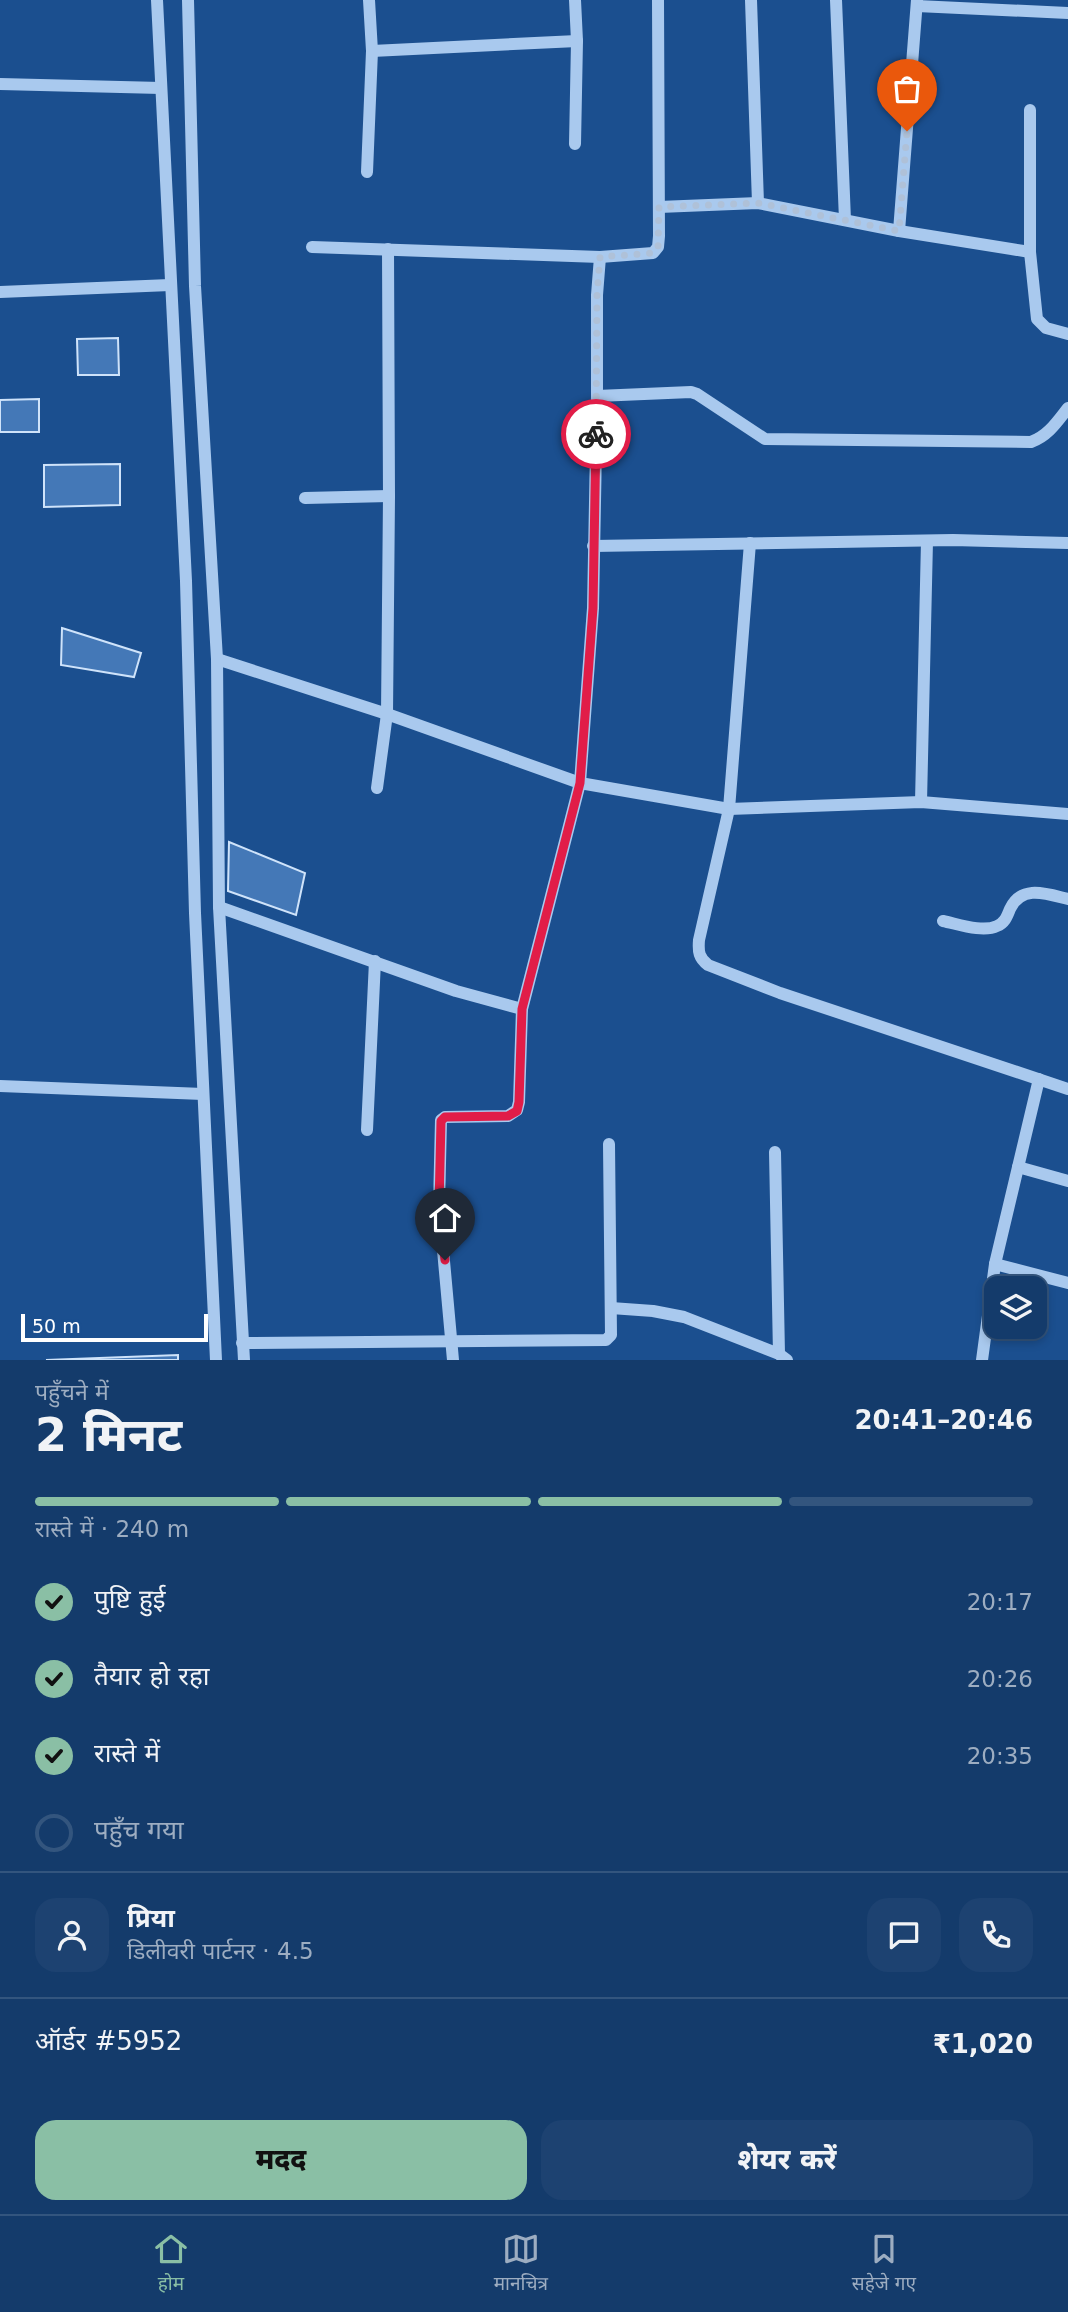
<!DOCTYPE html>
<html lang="hi">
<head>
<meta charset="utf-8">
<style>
  body { margin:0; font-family:"DejaVu Sans","Noto Sans Devanagari",sans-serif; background:#1d4271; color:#f1f3f6; height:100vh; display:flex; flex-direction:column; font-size:26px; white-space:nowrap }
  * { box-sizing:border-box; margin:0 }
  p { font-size:23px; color:#9dadc1 }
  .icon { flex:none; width:38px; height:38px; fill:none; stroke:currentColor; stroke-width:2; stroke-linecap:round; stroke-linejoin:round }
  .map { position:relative; height:1360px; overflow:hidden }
  .sheet { display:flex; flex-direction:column; background:#143b6b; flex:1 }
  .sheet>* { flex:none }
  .buttons { position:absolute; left:984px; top:1276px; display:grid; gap:14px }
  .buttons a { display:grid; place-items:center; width:63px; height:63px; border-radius:14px; background:#143b6b; box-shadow:0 4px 10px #0003,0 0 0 2px #33557e; font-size:35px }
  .scale { position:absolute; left:21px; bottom:18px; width:187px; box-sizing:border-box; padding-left:7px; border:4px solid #fff; border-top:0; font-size:19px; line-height:24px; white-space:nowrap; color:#fff; -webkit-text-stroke:5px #1b4f8f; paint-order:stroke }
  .pin { position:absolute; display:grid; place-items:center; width:60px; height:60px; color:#fff; margin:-72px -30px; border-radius:50% 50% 50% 0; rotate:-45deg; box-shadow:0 0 7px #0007 }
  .pin .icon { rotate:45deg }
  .courier { position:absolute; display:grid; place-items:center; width:70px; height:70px; margin:-35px; border:5px solid #e11d48; border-radius:50%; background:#fff; color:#222; box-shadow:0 2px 9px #0007 }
  .overview em { font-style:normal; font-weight:800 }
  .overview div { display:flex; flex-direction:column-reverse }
  .overview { display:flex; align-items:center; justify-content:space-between; height:119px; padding:0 35px }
  h1 { font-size:46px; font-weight:800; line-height:52px }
  .bar { display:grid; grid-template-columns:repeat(4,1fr); gap:10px 7px; align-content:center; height:84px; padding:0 35px }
  .bar i { height:9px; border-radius:5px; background:#33557e }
  .bar .active { background:#8abfa5 }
  .bar p { grid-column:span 4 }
  .line { display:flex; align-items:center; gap:18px; padding:0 35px; border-top:2px solid #33557e }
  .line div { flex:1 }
  .round { display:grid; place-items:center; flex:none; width:74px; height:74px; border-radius:21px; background:#1d4271 }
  ol { padding:0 35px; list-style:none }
  li { display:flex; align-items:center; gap:21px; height:77px }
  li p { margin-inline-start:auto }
  li .icon { padding:7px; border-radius:50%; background:#8abfa5; color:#111; stroke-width:4 }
  li:last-child { color:#9dadc1 }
  li i { width:38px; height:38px; border:4px solid #33557e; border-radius:50% }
  .button { display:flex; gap:14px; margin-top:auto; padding:14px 35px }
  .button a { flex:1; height:80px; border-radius:21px; background:#8abfa5; color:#111; font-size:28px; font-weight:800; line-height:80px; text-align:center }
  .button a+a { background:#1d4271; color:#f1f3f6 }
  .menu { display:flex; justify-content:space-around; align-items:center; height:98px; border-top:2px solid #33557e; background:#143b6b; font-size:19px; color:#9dadc1 }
  .menu a { display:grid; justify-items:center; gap:4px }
  .menu .active { color:#8abfa5 }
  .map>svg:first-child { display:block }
  .building { fill:#4478b7; stroke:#cfe3fa; stroke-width:2 }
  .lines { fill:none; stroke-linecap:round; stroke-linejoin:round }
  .minor { stroke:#a9c9ee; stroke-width:12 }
  .done { stroke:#afc1d8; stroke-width:7; stroke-dasharray:0 12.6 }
  .route { stroke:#e11d48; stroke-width:9 }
</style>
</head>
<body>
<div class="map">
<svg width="1068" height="1360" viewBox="0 0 1068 1360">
  <rect width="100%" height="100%" fill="#1b4f8f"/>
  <g class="building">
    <polygon points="118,338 119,375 78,375 77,339"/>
    <polygon points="39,399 39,432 0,432 0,400"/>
    <polygon points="120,464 120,505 44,507 44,465"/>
    <polygon points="62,628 141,653 134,677 61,665"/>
    <polygon points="229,842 305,873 296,915 228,891"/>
    <polygon points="178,1355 178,1360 46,1360"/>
  </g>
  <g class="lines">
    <g class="minor">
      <polyline points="157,0 186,581 195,913 216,1360"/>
      <polyline points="188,0 195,286 217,659 219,907 244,1360"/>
      <polyline points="751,0 758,203"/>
      <polyline points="836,0 845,220"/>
      <polyline points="917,6 1068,13"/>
      <polyline points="372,51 577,41"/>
      <polyline points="0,84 161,88"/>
      <polyline points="575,144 577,41 575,0"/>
      <polyline points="367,172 372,51 369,0"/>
      <polyline points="659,207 758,203 899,231 1030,252 1030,110"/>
      <polyline points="899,231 917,0"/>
      <polyline points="312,247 600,257 653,253 658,247 659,236 658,0"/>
      <polyline points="1030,252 1037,319 1046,328 1068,334"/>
      <polyline points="0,292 170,285"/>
      <path d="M597 396 691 392 697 394 765 439 1031 442C1048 436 1057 422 1068 408"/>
      <polyline points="305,498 389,496"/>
      <path d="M750 543 729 809 699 940C698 952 699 958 708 965L780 993 1068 1089"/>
      <polyline points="593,546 953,540 1068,543"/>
      <polyline points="217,659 387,714 580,783 729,809 921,802 1068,814"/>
      <polyline points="377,788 387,714 389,496 388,249"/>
      <polyline points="921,802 927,541"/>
      <polyline points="219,907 456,991 522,1009"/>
      <path d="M943 921C958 924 983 933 997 926 1005 923 1007 916 1010 909 1022 884 1047 894 1068 899"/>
      <polyline points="0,1086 203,1094"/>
      <polyline points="367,1130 375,961"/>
      <polyline points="775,1152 779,1354"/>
      <polyline points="1018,1167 1068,1181"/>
      <polyline points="995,1264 1068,1283"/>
      <polyline points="611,1308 653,1311 684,1317 779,1354 787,1360"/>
      <polyline points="242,1343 606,1340 611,1335 609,1144"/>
      <polyline points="453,1360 439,1206 441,1120 445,1117 508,1116 517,1110 519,1102 522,1009 580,783 593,608 597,396 597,295 600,257"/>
      <polyline points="982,1360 995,1264 1039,1079"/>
    </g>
  </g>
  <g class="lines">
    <polyline class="done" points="596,434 597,295 600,257 653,253 658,247 659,207 758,203 899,231 907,131"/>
    <polyline class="route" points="445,1260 439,1206 441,1121 445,1117 508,1116 517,1111 519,1102 522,1009 580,783 593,608 596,434"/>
  </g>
</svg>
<div class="buttons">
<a><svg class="icon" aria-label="layers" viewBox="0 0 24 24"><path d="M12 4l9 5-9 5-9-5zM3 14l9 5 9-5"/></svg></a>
</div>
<div class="scale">50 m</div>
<div class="pin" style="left:907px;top:131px;background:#ea580c"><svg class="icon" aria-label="bag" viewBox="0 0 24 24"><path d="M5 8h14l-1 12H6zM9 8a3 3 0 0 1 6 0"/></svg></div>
<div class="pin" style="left:445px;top:1260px;background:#1f2937"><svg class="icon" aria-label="home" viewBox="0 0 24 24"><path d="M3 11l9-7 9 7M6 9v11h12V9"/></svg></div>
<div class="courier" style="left:596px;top:434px"><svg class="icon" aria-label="bike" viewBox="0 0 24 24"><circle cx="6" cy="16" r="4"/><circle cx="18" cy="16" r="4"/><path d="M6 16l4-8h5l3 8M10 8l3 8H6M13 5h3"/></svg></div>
</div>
<section class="sheet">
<div class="overview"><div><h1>2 मिनट</h1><p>पहुँचने में</p></div><em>20:41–20:46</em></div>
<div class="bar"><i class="active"></i><i class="active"></i><i class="active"></i><i></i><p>रास्ते में · 240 m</p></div>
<ol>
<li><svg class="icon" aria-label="check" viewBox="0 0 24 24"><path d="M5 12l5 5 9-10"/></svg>पुष्टि हुई<p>20:17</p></li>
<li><svg class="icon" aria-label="check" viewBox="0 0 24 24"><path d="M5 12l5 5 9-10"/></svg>तैयार हो रहा<p>20:26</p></li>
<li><svg class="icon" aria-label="check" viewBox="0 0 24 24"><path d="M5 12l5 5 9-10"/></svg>रास्ते में<p>20:35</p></li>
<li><i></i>पहुँच गया</li>
</ol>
<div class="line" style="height:126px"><a class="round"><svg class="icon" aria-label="person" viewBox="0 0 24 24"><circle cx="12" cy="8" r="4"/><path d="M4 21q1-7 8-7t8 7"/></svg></a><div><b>प्रिया</b><p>डिलीवरी पार्टनर · 4.5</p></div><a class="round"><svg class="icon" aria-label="chat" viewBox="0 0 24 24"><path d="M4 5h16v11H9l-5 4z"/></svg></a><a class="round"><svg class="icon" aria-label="phone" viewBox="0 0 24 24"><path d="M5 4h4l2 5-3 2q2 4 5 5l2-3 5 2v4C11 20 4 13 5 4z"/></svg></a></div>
<div class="line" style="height:91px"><div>ऑर्डर #5952</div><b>₹1,020</b></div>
<div class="button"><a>मदद</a><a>शेयर करें</a></div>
</section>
<nav class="menu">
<a class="active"><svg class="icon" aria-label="home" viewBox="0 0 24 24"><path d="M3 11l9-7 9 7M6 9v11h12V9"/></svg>होम</a>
<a><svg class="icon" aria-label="map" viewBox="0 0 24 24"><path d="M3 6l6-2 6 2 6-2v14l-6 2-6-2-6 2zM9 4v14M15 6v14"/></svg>मानचित्र</a>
<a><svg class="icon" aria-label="saved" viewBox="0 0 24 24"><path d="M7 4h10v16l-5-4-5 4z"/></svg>सहेजे गए</a>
</nav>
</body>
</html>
